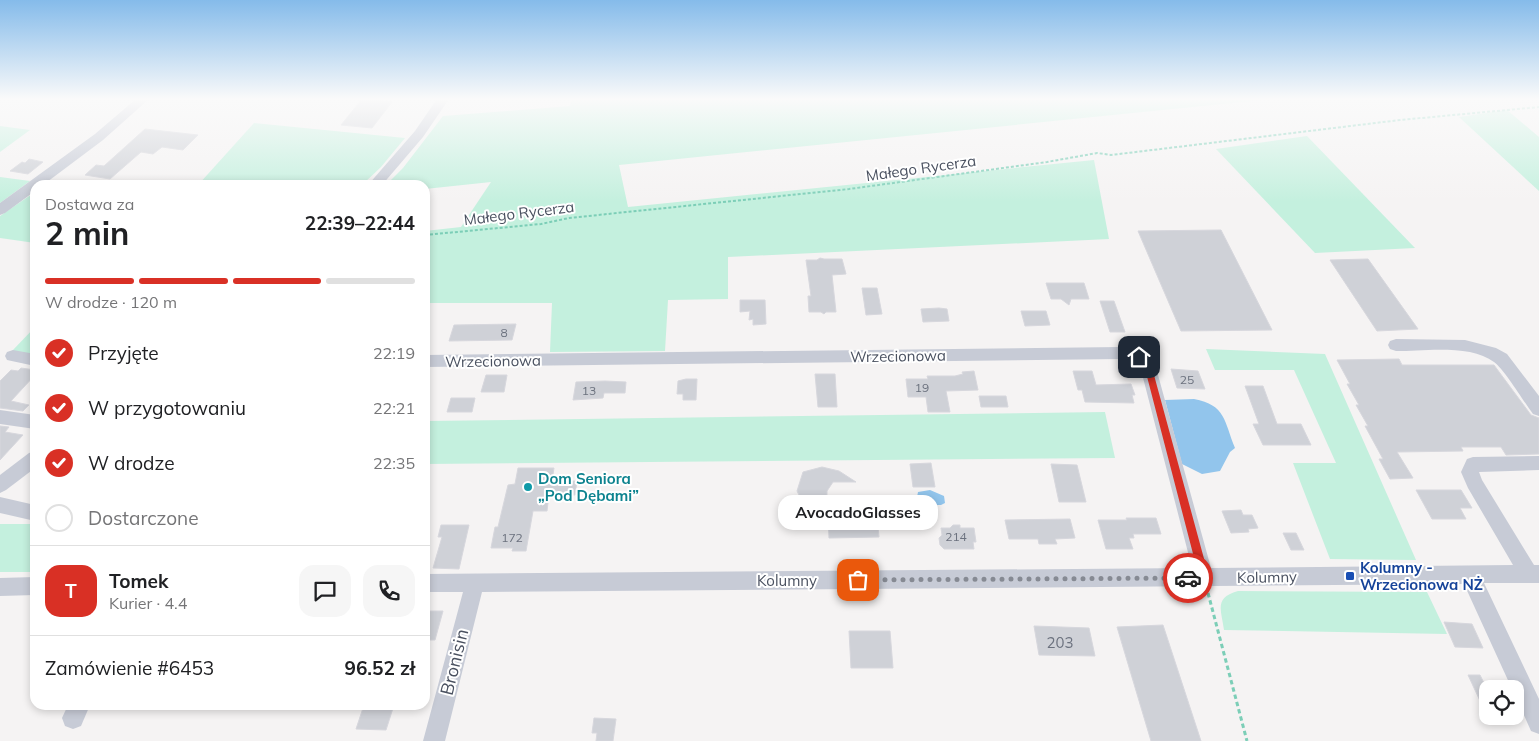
<!DOCTYPE html>
<html lang="pl">
<head>
<meta charset="utf-8">
<style>
  body { margin:0; font-family:Mulish,sans-serif; background:#f6f6f6; color:#202124; height:100vh; display:flex; flex-direction:column; font-size:19px; white-space:nowrap }
  * { box-sizing:border-box; margin:0 }
  p { font-size:16px; color:#757577 }
  .icon { flex:none; width:28px; height:28px; fill:none; stroke:currentColor; stroke-width:2; stroke-linecap:round; stroke-linejoin:round }
  .map { position:relative; flex:1; overflow:hidden }
  .details { position:absolute; left:30px; top:180px; width:400px; height:530px; display:flex; flex-direction:column; background:#fff; border-radius:15px; box-shadow:0 2px 8px #0003 }
  .details>* { flex:none }
  .controls { position:absolute; left:1479px; top:680px; display:grid; gap:10px }
  .controls a { display:grid; place-items:center; width:45px; height:45px; border-radius:10px; background:#fff; box-shadow:0 2px 8px #0003; font-size:25px }
  .pin { position:absolute; display:grid; place-items:center; width:42px; height:42px; color:#fff; margin:-21px; border-radius:10px; box-shadow:0 2px 8px #0006 }
  .courier { position:absolute; display:grid; place-items:center; width:50px; height:50px; margin:-25px; border:4px solid #d93025; border-radius:50%; background:#fff; color:#222; box-shadow:0 1px 6px #0007 }
  .bubble { position:absolute; height:35px; border-radius:15px; background:#fff; box-shadow:0 2px 8px #0003; font-size:16px; font-weight:700; line-height:35px; text-align:center }
  .head em { font-style:normal; font-weight:700 }
  .head div { display:flex; flex-direction:column-reverse }
  .head { display:flex; align-items:center; justify-content:space-between; height:85px; padding:0 15px }
  h1 { font-size:32px; font-weight:700; line-height:38px }
  .bar { display:grid; grid-template-columns:repeat(4,1fr); gap:8px 5px; align-content:center; height:60px; padding:0 15px }
  .bar i { height:6px; border-radius:4px; background:#e0e0e0 }
  .bar .current { background:#d93025 }
  .bar p { grid-column:span 4 }
  .line { display:flex; align-items:center; gap:12px; padding:0 15px; border-top:1px solid #e0e0e0 }
  .line div { flex:1 }
  .round { display:grid; place-items:center; flex:none; width:52px; height:52px; border-radius:15px; background:#f6f6f6 }
  ol { padding:0 15px; list-style:none }
  li { display:flex; align-items:center; gap:15px; height:55px }
  li p { margin-inline-start:auto }
  li .icon { padding:5px; border-radius:50%; background:#d93025; color:#fff; stroke-width:4 }
  li:last-child { color:#757577 }
  li i { width:28px; height:28px; border:2px solid #e0e0e0; border-radius:50% }
  .map>svg:first-child { display:block }
  .green { fill:#c4f0de }
  .water { fill:#92c5ec }
  .building { fill:#cfd1d7; stroke:#d7d7dd }
  .lines { fill:none; stroke-linecap:round; stroke-linejoin:round }
  .path-far1 { stroke:#7cceb7; stroke-width:2; stroke-dasharray:3 2; stroke-linecap:butt }
  .path { stroke:#7cceb7; stroke-width:3; stroke-dasharray:4.5 3; stroke-linecap:butt }
  .minor { fill:#c7cbd6; fill-rule:evenodd }
  .route { fill:#d93025 }
  .done { stroke:#868a93; stroke-width:5; stroke-dasharray:0 9 }
  .culture-dot { fill:#0f9aa8; stroke:#fff; stroke-width:2 }
  .transit-dot { fill:#1a4fb4; stroke:#fff; stroke-width:2 }
  .labels { text-anchor:middle; dominant-baseline:central; stroke-width:4; stroke-linejoin:round; paint-order:stroke }
  .number-label { font-size:12px; fill:#6b717e }
  .street-label { font-size:15px; fill:#4a5160; stroke:#fff }
  .culture-label { font-size:15px; font-weight:bold; fill:#0d838f; stroke:#fff; text-anchor:start }
  .transit-label { font-size:15px; font-weight:bold; fill:#164399; stroke:#fff; text-anchor:start }
  .near-number-label { font-size:15px; fill:#6b717e }
  .near-street-label { font-size:18px; fill:#4a5160; stroke:#fff }
</style>
</head>
<body>
<div class="map">
<svg width="1539" height="741" viewBox="0 0 1539 741">
  <rect width="100%" height="100%" fill="#f5f3f3"/>
  <g class="green">
    <polygon points="571,99 1272,99 619,165 628,207 1094,160 1109,239 728,257 728,299 668,300 665,351 550,352 552,303 425,303 425,231 461,227 491,182 425,189 425,185 386,185 403,168 443,116 570,106"/>
    <polygon points="1507,110 1539,137 1539,191 1459,117"/>
    <polygon points="254,123 405,138 381,167 362,185 198,185"/>
    <polygon points="0,126 30,130 0,152"/>
    <polygon points="1307,136 1415,248 1315,253 1216,149"/>
    <polygon points="0,177 30,181 0,203"/>
    <polygon points="35,192 35,243 0,238 0,216"/>
    <polygon points="35,327 35,355 12,351"/>
    <polygon points="1206,349 1325,354 1416,560 1330,559 1293,463 1336,463 1294,370 1215,370"/>
    <polygon points="1105,412 1115,458 425,464 425,421"/>
    <rect x="0" y="524" width="35" height="48"/>
    <path d="M1238 591 1427 592 1447 634 1224 630C1221 609 1214 598 1238 591Z"/>
  </g>
  <g class="water">
    <path d="M1194 399C1226 405 1224 421 1235 448L1230 452 1220 471 1202 474 1182 464 1165 400Z"/>
    <polygon points="930,490 944,496 945,503 941,505 920,505 917,497 918,492"/>
  </g>
  <g class="building">
    <polygon points="362,99 392,102 372,128 341,125"/>
    <polygon points="145,129 198,135 183,150 162,147 153,154 141,152 110,179 85,175 96,165 104,166"/>
    <polygon points="29,159 43,162 28,174 10,171 22,162 25,163"/>
    <polygon points="1221,230 1272,330 1181,331 1138,231"/>
    <polygon points="820,258 824,259 842,259 846,274 832,275 836,312 826,312 824,314 821,312 809,312 808,296 811,296 806,260 817,260"/>
    <polygon points="1368,259 1418,329 1377,331 1330,260"/>
    <polygon points="1046,283 1084,283 1089,299 1071,299 1069,305 1061,299 1051,299"/>
    <polygon points="862,288 877,288 882,314 866,315"/>
    <polygon points="740,300 765,300 766,324 753,325 753,319 749,320 750,311 740,312"/>
    <polygon points="1100,301 1114,301 1125,332 1110,332"/>
    <polygon points="939,308 947,309 949,321 923,322 921,309"/>
    <polygon points="1021,311 1046,311 1050,325 1025,326"/>
    <polygon points="516,324 512,340 449,341 454,325"/>
    <polygon points="1399,359 1402,365 1494,365 1531,415 1539,418 1539,454 1506,455 1501,447 1461,447 1463,451 1397,452 1413,478 1390,479 1379,459 1383,459 1365,426 1368,426 1356,405 1359,405 1347,384 1350,384 1337,360"/>
    <polygon points="21,368 35,370 35,375 11,401 29,405 23,411 0,408 0,381 11,370 18,371"/>
    <polygon points="1171,369 1198,371 1205,389 1177,388"/>
    <polygon points="974,371 978,390 946,391 950,412 928,412 926,397 908,397 906,379 928,379 927,376 955,376 963,374 962,372"/>
    <polygon points="1073,371 1092,371 1096,385 1131,384 1135,395 1132,395 1134,403 1085,402 1082,390 1078,390"/>
    <polygon points="815,374 835,374 837,407 818,407"/>
    <polygon points="486,375 507,375 504,392 481,392"/>
    <polygon points="686,379 697,379 696,400 683,400 683,394 677,394 678,381"/>
    <polygon points="605,381 626,382 625,393 604,393 603,398 573,400 576,382"/>
    <polygon points="1245,386 1263,386 1277,424 1301,424 1311,445 1263,445 1253,424 1259,424"/>
    <polygon points="979,396 1006,396 1008,407 981,407"/>
    <polygon points="451,398 475,398 472,412 447,412"/>
    <polygon points="0,426 9,427 5,432 23,435 0,460"/>
    <polygon points="931,463 935,487 913,487 910,464"/>
    <polygon points="1051,464 1077,465 1086,502 1059,502"/>
    <polygon points="822,467 839,471 856,482 833,482 827,491 827,496 822,502 814,502 804,505 797,491 803,472"/>
    <polygon points="518,468 554,468 552,481 577,481 575,495 549,495 547,511 533,511 526,551 512,551 513,548 491,548 495,527 498,527 508,485 515,484"/>
    <polygon points="1416,490 1461,490 1472,508 1460,508 1466,519 1432,519"/>
    <polygon points="1241,510 1243,515 1252,515 1258,528 1248,529 1249,532 1231,533 1222,511"/>
    <polygon points="877,514 879,537 829,538 828,515"/>
    <polygon points="1126,518 1156,518 1161,534 1133,534 1134,538 1129,538 1133,549 1106,549 1098,520 1127,520"/>
    <polygon points="1070,519 1075,538 1055,539 1057,544 1039,544 1038,539 1009,539 1005,520"/>
    <polygon points="441,525 469,525 459,569 433,568 442,537 438,537"/>
    <polygon points="953,525 960,525 960,528 974,528 976,542 973,542 974,549 944,549 940,545 939,538 942,535 941,528 950,528"/>
    <polygon points="1283,533 1296,533 1304,550 1291,550"/>
    <polygon points="425,611 443,611 435,640 425,640"/>
    <polygon points="1444,622 1472,624 1483,648 1455,647"/>
    <polygon points="1163,625 1201,741 1151,741 1117,627"/>
    <polygon points="1034,626 1089,628 1095,656 1039,655"/>
    <polygon points="849,631 890,631 893,668 851,668"/>
    <polygon points="1468,675 1480,675 1488,691 1488,718"/>
    <polygon points="364,705 394,705 386,730 356,729"/>
    <polygon points="594,718 616,719 613,741 596,741 597,733 592,733"/>
  </g>
  <g class="lines">
    <polyline class="path-far1" points="425,235 541,224 569,218 849,189 1047,162 1097,153 1111,155 1400,120 1539,107"/>
    <polyline class="path" points="1208,593 1247,741"/>
    <g class="minor">
      <polygon points="136,99 149,99 103,140 43,185 35,185 35,191 5,213 0,215 0,203 95,134"/>
      <polygon points="437,99 449,99 423,137 382,185 368,185 415,131"/>
      <path d="M1396 339 1465 340 1496 348 1507 354 1539 396V416L1533 414C1524 402 1504 369 1494 362 1471 344 1424 351 1396 351L1390 349 1388 345 1390 341Z"/>
      <polygon points="1121,347 1144,352 1155,364 1211,568 1513,565 1468,488 1461,472 1467,459 1473,457 1539,456 1539,470 1479,472 1482,480 1534,565 1539,565 1539,583 1484,583 1539,699 1539,734 1531,731 1515,695 1515,689 1512,689 1464,584 482,592 445,741 423,741 463,592 425,592 425,574 1192,568 1140,366 1131,361 1121,359 425,367 425,355"/>
      <polygon points="13,350 35,354 35,366 7,360 5,356 7,352"/>
      <polygon points="0,410 35,415 35,429 0,424"/>
      <polygon points="35,451 35,468 6,490 0,493 0,475 29,453"/>
      <polygon points="0,497 35,505 35,521 0,513"/>
      <polygon points="35,577 35,595 0,596 0,578"/>
      <polygon points="68,705 90,705 81,726 73,729 65,726 62,718"/>
    </g>
  </g>
  <linearGradient id="sky" x2="0" y2="1"><stop stop-color="#85bbea"/><stop offset="0.49" stop-color="#fafafa"/><stop offset="1" stop-color="#fafafa" stop-opacity="0"/></linearGradient>
  <rect width="1539" height="202" fill="url(#sky)"/>
  <polygon class="route" points="1139,354 1151,364 1209,577 1204,582 1188,582 1183,578 1188,573 1198,573 1144,365 1135,357"/>
  <g class="lines">
    <polyline class="done" points="858,580 1188,578"/>
  </g>
  <circle class="culture-dot" cx="528" cy="487" r="5"/>
  <rect class="transit-dot" x="1345" y="571" width="10" height="10" rx="2.5"/>
  <g class="labels">
    <g class="number-label">
      <text x="504" y="332">8</text>
      <text x="1187" y="379">25</text>
      <text x="922" y="387">19</text>
      <text x="589" y="390">13</text>
      <text x="956" y="536">214</text>
      <text x="512" y="537">172</text>
    </g>
    <g class="street-label">
      <text transform="translate(921 168) rotate(-8)">Małego Rycerza</text>
      <text transform="translate(519 213) rotate(-7)">Małego Rycerza</text>
      <text transform="translate(898 356) rotate(-1)">Wrzecionowa</text>
      <text transform="translate(493 361) rotate(-1)">Wrzecionowa</text>
      <text transform="translate(1267 577) rotate(-1)">Kolumny</text>
      <text x="787" y="580">Kolumny</text>
    </g>
    <g class="culture-label">
      <text x="538" y="478">Dom Seniora<tspan x="538" dy="17">„Pod Dębami”</tspan></text>
    </g>
    <g class="transit-label">
      <text x="1360" y="567">Kolumny -<tspan x="1360" dy="17">Wrzecionowa NŻ</tspan></text>
    </g>
    <g class="near-number-label">
      <text x="1060" y="642">203</text>
    </g>
    <g class="near-street-label">
      <text transform="translate(454 662) rotate(-76)">Bronisin</text>
    </g>
  </g>
</svg>
<div class="controls">
<a><svg class="icon" aria-label="locate" viewBox="0 0 24 24"><circle cx="12" cy="12" r="6"/><path d="M12 2v4M12 18v4M2 12h4M18 12h4"/></svg></a>
</div>
<div class="pin" style="left:858px;top:580px;background:#ea580c"><svg class="icon" aria-label="bag" viewBox="0 0 24 24"><path d="M5 8h14l-1 12H6zM9 8a3 3 0 0 1 6 0"/></svg></div>
<div class="pin" style="left:1139px;top:357px;background:#1f2937"><svg class="icon" aria-label="home" viewBox="0 0 24 24"><path d="M3 11l9-7 9 7M6 9v11h12V9"/></svg></div>
<div class="courier" style="left:1188px;top:578px"><svg class="icon" aria-label="car" viewBox="0 0 24 24"><path d="M5 17H2v-5l4-1 3-4h7l3 4 3 1v5h-3M9 17h6M6 11h13"/><circle cx="7" cy="17" r="2"/><circle cx="17" cy="17" r="2"/></svg></div>
<div class="bubble" style="left:778px;top:495px;width:160px">AvocadoGlasses</div>
<section class="details">
<div class="head"><div><h1>2 min</h1><p>Dostawa za</p></div><em>22:39–22:44</em></div>
<div class="bar"><i class="current"></i><i class="current"></i><i class="current"></i><i></i><p>W drodze · 120 m</p></div>
<ol>
<li><svg class="icon" aria-label="check" viewBox="0 0 24 24"><path d="M5 12l5 5 9-10"/></svg>Przyjęte<p>22:19</p></li>
<li><svg class="icon" aria-label="check" viewBox="0 0 24 24"><path d="M5 12l5 5 9-10"/></svg>W przygotowaniu<p>22:21</p></li>
<li><svg class="icon" aria-label="check" viewBox="0 0 24 24"><path d="M5 12l5 5 9-10"/></svg>W drodze<p>22:35</p></li>
<li><i></i>Dostarczone</li>
</ol>
<div class="line" style="height:90px"><b class="round" style="background:#d93025;color:#fff">T</b><div><b>Tomek</b><p>Kurier · 4.4</p></div><a class="round"><svg class="icon" aria-label="chat" viewBox="0 0 24 24"><path d="M4 5h16v11H9l-5 4z"/></svg></a><a class="round"><svg class="icon" aria-label="phone" viewBox="0 0 24 24"><path d="M5 4h4l2 5-3 2q2 4 5 5l2-3 5 2v4C11 20 4 13 5 4z"/></svg></a></div>
<div class="line" style="height:65px"><div>Zamówienie #6453</div><b>96.52 zł</b></div>
</section>
</div>
</body>
</html>
